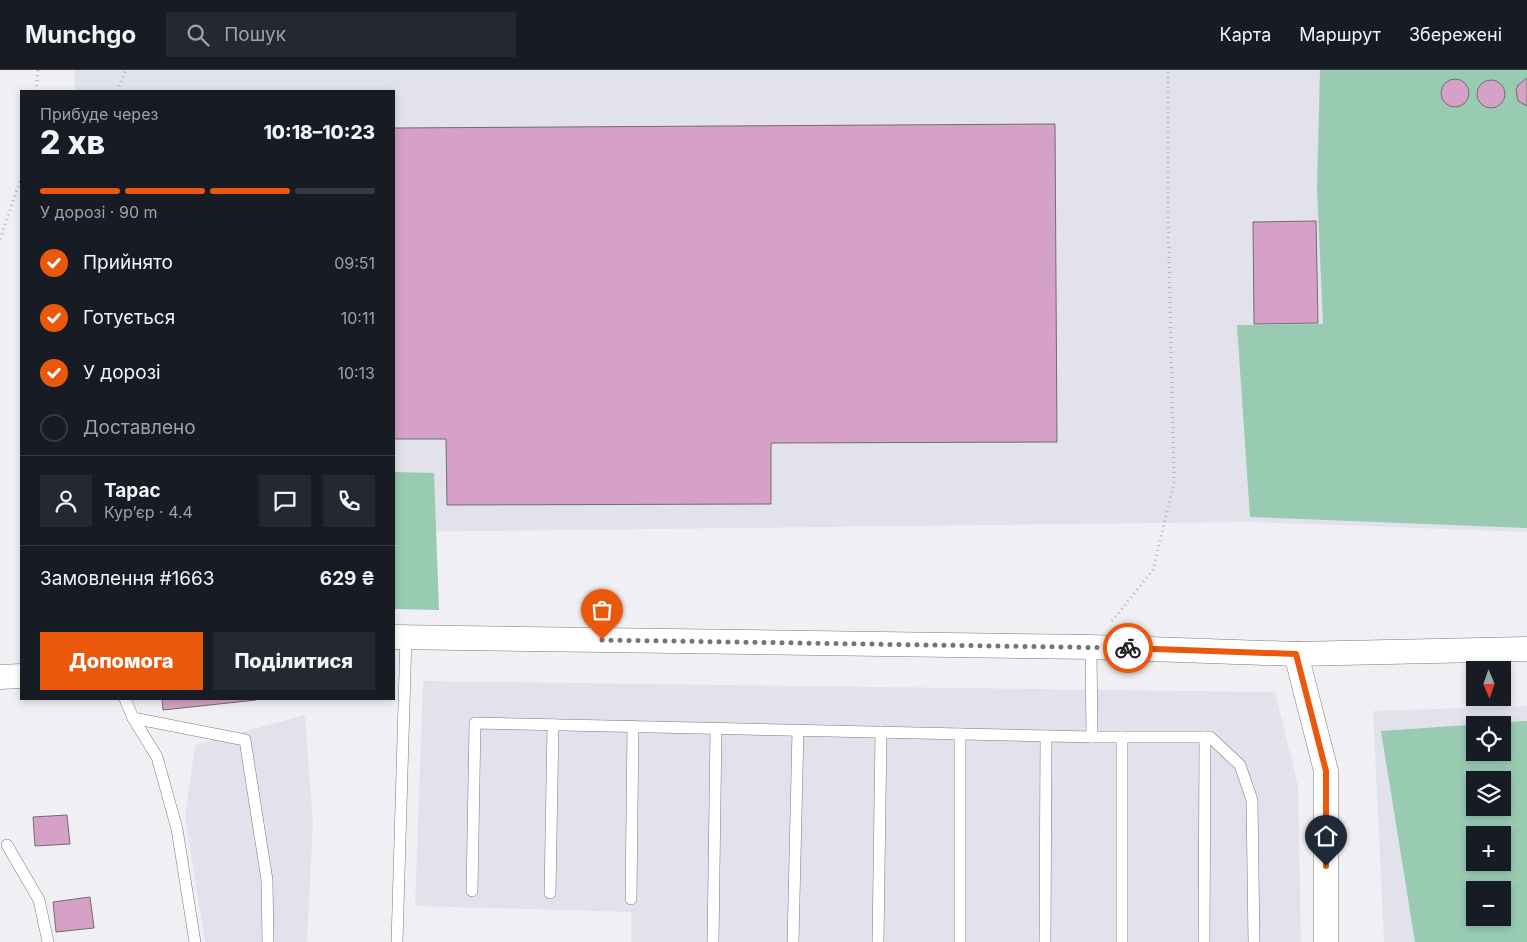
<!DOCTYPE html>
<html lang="uk">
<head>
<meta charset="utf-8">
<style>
  body { margin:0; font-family:Inter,sans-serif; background:#242831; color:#f1f3f6; height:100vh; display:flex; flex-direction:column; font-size:19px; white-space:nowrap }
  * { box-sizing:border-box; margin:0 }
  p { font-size:16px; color:#9ea1a6 }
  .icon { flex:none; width:28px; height:28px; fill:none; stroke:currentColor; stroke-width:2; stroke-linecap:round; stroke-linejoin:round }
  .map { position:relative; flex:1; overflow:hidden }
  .drawer { position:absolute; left:20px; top:20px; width:375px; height:610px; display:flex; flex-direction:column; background:#171b24; border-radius:0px; box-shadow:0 2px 8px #0003 }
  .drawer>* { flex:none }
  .needle { width:32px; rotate:178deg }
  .tools { position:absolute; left:1466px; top:591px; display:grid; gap:10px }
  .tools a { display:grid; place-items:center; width:45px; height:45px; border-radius:0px; background:#171b24; box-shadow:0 2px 8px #0003; font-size:25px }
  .pin { position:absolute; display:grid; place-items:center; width:42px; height:42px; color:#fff; margin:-51px -21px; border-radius:50% 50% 50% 0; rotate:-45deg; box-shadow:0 0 5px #0007 }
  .pin .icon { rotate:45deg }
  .courier { position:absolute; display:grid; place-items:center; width:50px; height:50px; margin:-25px; border:4px solid #ea580c; border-radius:50%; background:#fff; color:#222; box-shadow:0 1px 6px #0007 }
  .headline em { font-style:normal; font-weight:800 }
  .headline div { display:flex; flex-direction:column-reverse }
  .headline { display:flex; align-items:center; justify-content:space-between; height:85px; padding:0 20px }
  h1 { font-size:32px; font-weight:800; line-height:38px }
  .bar { display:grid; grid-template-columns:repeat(4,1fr); gap:8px 5px; align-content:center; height:60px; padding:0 20px }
  .bar i { height:6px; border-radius:4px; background:#363941 }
  .bar .current { background:#ea580c }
  .bar p { grid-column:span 4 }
  .line { display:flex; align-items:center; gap:12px; padding:0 20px; border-top:1px solid #363941 }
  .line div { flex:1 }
  .round { display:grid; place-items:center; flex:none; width:52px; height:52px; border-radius:0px; background:#242831 }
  ol { padding:0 20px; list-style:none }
  li { display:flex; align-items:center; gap:15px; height:55px }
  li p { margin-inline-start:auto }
  li .icon { padding:5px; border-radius:50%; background:#ea580c; color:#fff; stroke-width:4 }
  li:last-child { color:#9ea1a6 }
  li i { width:28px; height:28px; border:2px solid #363941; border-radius:50% }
  .action { display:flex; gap:10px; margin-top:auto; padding:10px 20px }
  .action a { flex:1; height:58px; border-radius:0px; background:#ea580c; color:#fff; font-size:20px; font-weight:800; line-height:58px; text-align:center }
  .action a+a { background:#242831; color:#f1f3f6 }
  header { display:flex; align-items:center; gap:30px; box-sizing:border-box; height:70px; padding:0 25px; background:#171b24; border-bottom:1px solid #363941 }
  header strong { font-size:24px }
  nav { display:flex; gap:28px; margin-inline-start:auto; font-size:18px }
  .search { width:350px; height:45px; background:#242831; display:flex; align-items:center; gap:12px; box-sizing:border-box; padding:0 18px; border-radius:0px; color:#9ea1a6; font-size:19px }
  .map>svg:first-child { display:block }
  .built { fill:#e2e2ed; fill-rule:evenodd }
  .green { fill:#99cbb3; fill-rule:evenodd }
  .building { fill:#d6a1c7; stroke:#706d6f }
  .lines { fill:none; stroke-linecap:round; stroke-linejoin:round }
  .lane-casing { stroke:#7b7a7e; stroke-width:12 }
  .street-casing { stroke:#7b7a7e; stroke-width:25 }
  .path { stroke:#b4b4b7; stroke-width:3; stroke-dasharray:1 4; stroke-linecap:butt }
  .lane { stroke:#fff; stroke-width:11 }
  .street { stroke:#fff; stroke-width:24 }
  .done { stroke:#757577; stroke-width:5; stroke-dasharray:0 9 }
  .route { stroke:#ea580c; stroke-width:6 }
</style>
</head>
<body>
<header>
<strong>Munchgo</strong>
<div class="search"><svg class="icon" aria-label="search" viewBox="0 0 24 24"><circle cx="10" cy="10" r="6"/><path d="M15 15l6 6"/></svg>Пошук</div>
<nav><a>Карта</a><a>Маршрут</a><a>Збережені</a></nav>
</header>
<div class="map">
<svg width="1527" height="872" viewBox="0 0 1527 872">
  <rect width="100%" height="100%" fill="#f0f0f4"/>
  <g class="built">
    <polygon points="74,0 1527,0 1527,462 1248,452 394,462 394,21 75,21"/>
    <polygon points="423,611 1275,622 1298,715 1301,872 631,872 631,842 415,836"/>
    <path d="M1527 636V872H1384L1373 641ZM1475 655H1502V682H1475ZM1475 710H1502V738H1475ZM1475 765H1502V792H1475ZM1475 820H1502V848H1475Z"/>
    <polygon points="305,645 313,754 307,872 205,872 185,747 195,675"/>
  </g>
  <g class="green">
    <polygon points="1320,0 1527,0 1527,458 1250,447 1237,255 1323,254 1317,118"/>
    <polygon points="394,402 434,403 439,540 394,539"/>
    <path d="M1527 651V872H1415L1381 661ZM1475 655H1502V682H1475ZM1475 710H1502V738H1475ZM1475 765H1502V792H1475ZM1475 820H1502V848H1475Z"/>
  </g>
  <g class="building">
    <polygon points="1527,8 1527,36 1518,31 1516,20 1518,15"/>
    <circle cx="1455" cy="23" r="14"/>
    <circle cx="1491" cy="24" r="14"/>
    <polygon points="1055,54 1057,372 771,373 771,434 447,435 446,369 394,369 394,58"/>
    <polygon points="1316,151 1318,253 1254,254 1253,152"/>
    <polygon points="162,629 256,629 256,630 163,640"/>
    <polygon points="67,745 70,774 35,776 33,747"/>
    <polygon points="90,827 94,858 56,862 53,832"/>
  </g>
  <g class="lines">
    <g class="lane-casing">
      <g id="lane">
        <polyline points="125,629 133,648 157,687 177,759 195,872"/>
        <polyline points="133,648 245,670 267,810 268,872"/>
        <polyline points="960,664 960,872"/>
        <polyline points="1092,667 1210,667 1240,695 1252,730 1254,872"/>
        <polyline points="1122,667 1122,872"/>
        <polyline points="7,775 39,830 48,872"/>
        <polyline points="472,821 475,653 1092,667 1091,577"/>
        <polyline points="550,823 553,655"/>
        <polyline points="631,829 633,656"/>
        <polyline points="397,872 406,567"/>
        <polyline points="713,872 716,659"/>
        <polyline points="793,872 798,660"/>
        <polyline points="878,872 881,662"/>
        <polyline points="1045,872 1046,666"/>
        <polyline points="1204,872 1205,667"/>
      </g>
    </g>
    <g class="street-casing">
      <g id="street">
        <polyline points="394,567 1091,577 1296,584 1527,579"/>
        <polyline points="1296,584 1326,701 1326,872"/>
        <polyline points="0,607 21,606"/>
      </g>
    </g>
    <g class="path">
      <polyline points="36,21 38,0"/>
      <polyline points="117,21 126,0"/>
      <polyline points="0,169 21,108"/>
      <polyline points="1112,551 1153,500 1174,412 1168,142 1168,0"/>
    </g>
    <use href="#lane" class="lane"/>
    <use href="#street" class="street"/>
  </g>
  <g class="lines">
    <polyline class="done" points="602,570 1128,578"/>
    <polyline class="route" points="1128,578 1296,584 1326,701 1326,796"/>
  </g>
</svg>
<div class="tools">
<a><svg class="needle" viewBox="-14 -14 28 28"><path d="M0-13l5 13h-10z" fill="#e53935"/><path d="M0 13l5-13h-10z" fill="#9ea1a6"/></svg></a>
<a><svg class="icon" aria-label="locate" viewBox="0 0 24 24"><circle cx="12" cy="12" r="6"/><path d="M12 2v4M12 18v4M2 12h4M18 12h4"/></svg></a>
<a><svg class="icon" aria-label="layers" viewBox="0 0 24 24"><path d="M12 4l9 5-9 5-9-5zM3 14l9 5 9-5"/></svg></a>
<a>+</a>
<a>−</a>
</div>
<div class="pin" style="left:602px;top:570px;background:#ea580c"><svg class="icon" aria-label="bag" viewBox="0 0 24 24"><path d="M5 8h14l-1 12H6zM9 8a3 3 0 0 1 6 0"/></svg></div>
<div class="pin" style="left:1326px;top:796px;background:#1f2937"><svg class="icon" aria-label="home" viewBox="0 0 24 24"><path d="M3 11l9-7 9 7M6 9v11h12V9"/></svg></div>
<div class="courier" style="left:1128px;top:578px"><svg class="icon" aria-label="bike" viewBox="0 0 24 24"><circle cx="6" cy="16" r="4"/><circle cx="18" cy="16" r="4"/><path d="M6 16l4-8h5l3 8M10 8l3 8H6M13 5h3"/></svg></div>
<section class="drawer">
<div class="headline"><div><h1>2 хв</h1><p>Прибуде через</p></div><em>10:18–10:23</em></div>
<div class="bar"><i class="current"></i><i class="current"></i><i class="current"></i><i></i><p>У дорозі · 90 m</p></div>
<ol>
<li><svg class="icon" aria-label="check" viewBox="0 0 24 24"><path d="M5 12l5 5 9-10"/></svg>Прийнято<p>09:51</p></li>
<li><svg class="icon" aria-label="check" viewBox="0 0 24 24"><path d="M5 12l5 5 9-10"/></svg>Готується<p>10:11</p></li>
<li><svg class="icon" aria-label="check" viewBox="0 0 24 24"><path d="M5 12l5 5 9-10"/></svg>У дорозі<p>10:13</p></li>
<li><i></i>Доставлено</li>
</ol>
<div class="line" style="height:90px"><a class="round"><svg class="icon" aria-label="person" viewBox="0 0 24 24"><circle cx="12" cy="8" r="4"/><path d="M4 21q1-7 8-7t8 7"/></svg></a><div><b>Тарас</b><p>Кур’єр · 4.4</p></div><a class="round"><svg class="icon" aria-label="chat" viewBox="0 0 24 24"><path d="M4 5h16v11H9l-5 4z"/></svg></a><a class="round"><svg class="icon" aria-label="phone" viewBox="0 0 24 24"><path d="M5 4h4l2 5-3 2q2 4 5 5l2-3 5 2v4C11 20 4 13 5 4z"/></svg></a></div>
<div class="line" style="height:65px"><div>Замовлення #1663</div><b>629 ₴</b></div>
<div class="action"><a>Допомога</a><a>Поділитися</a></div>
</section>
</div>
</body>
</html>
